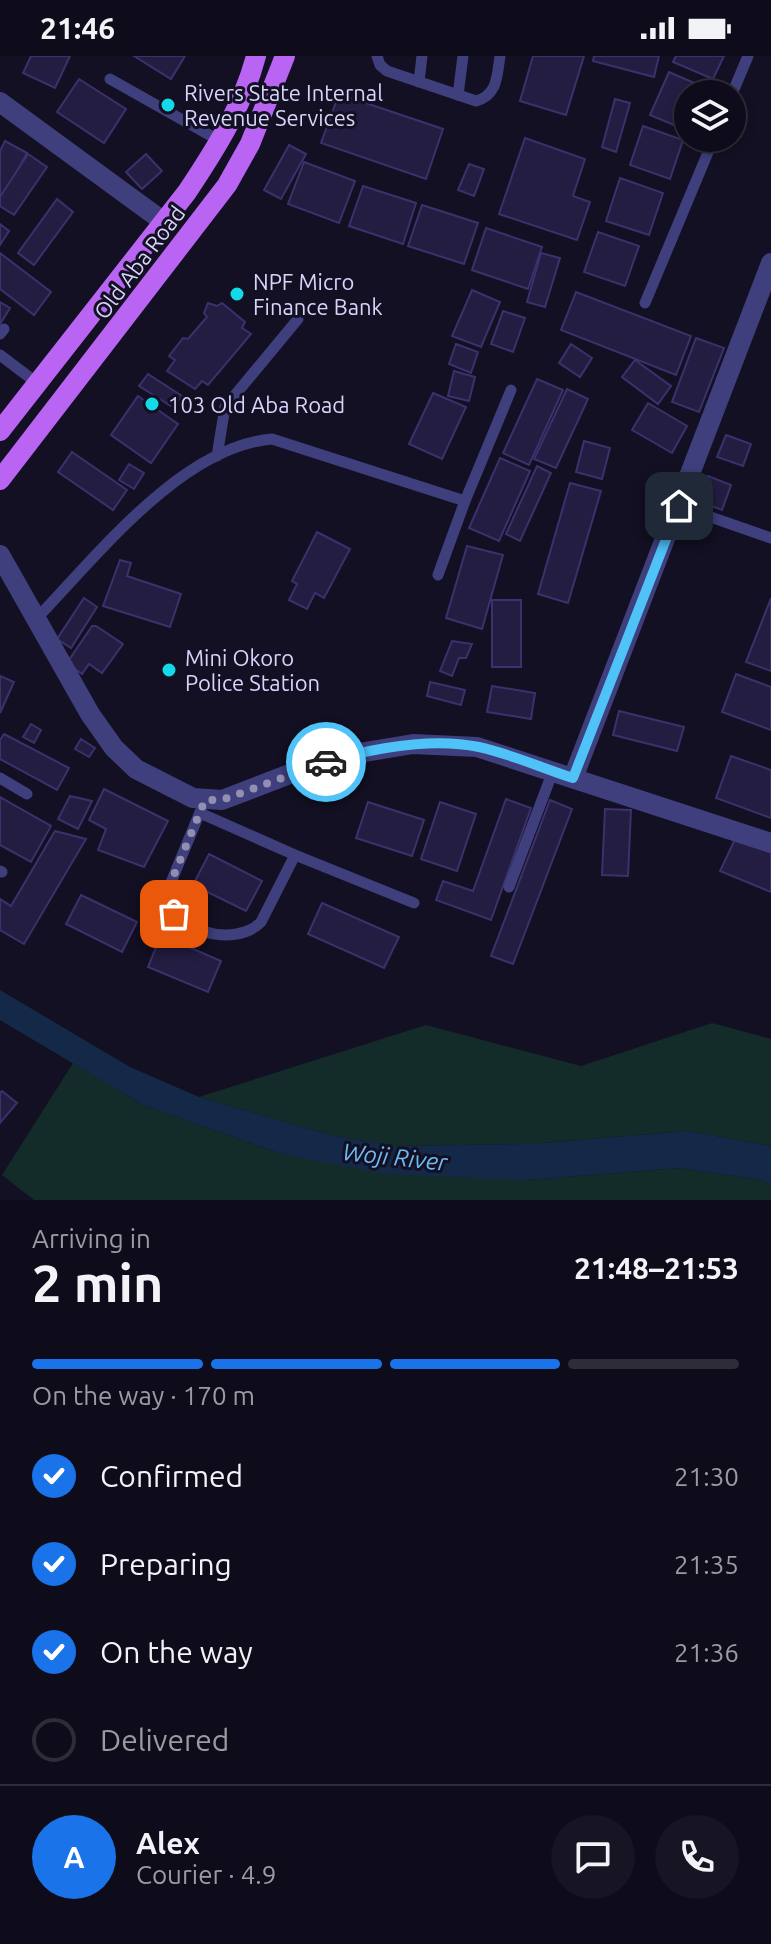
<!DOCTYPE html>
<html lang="en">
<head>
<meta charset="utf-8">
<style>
  body { margin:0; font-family:Ubuntu,sans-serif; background:#171523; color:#f1f3f6; height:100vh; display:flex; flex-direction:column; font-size:30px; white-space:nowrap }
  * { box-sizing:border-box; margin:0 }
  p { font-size:26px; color:#9b9ba2 }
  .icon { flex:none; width:44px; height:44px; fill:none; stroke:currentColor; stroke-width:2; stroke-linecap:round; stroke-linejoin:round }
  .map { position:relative; height:1144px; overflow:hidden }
  .details { display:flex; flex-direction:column; background:#0e0c1a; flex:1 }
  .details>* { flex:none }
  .buttons { position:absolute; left:674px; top:24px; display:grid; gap:16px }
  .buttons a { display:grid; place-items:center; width:72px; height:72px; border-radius:50%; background:#0e0c1a; box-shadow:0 4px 12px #0003,0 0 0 2px #2e2c39; font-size:40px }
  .pin { position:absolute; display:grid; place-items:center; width:68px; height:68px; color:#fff; margin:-34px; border-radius:16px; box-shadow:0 4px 12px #0006 }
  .courier { position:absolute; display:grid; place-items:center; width:80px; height:80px; margin:-40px; border:6px solid #4fc3f7; border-radius:50%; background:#fff; color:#222; box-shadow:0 2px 10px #0007 }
  .overview em { font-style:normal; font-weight:600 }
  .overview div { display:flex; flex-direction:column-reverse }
  .overview { display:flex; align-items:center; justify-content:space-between; height:136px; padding:0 32px }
  h1 { font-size:52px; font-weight:600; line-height:60px }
  .bar { display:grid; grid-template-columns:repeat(4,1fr); gap:12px 8px; align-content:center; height:96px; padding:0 32px }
  .bar i { height:10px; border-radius:6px; background:#2e2c39 }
  .bar .current { background:#1a73e8 }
  .bar p { grid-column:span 4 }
  .line { display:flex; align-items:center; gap:20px; padding:0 32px; border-top:2px solid #2e2c39 }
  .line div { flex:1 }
  .round { display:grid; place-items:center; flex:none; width:84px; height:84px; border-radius:42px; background:#171523 }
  ol { padding:0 32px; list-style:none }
  li { display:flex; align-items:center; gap:24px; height:88px }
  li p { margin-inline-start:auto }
  li .icon { padding:8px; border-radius:50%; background:#1a73e8; color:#fff; stroke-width:4 }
  li:last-child { color:#9b9ba2 }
  li i { width:44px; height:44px; border:4px solid #2e2c39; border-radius:50% }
  .status { display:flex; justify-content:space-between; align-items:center; height:56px; padding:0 40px; background:#0e0c1a; direction:ltr }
  .status svg { height:22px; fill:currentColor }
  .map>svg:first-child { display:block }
  .green { fill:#132c2a }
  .water { fill:#142948 }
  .building { fill:#241d42; stroke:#3b316c; stroke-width:2 }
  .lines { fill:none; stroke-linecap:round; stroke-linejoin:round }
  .service { stroke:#3f3f7d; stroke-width:11 }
  .minor { stroke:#3f3f7d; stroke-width:20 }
  .primary { stroke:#ba64f3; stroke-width:20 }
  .done { stroke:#938fb0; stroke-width:8; stroke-dasharray:0 14.4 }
  .route { stroke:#4fc3f7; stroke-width:10 }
  .poi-dot { fill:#13d9e9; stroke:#121022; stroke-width:3 }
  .labels { text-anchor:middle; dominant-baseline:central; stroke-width:6; stroke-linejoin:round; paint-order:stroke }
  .poi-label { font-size:22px; fill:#d8d4fc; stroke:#121022; text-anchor:start }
  .street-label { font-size:22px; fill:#d8d4fc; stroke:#121022 }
  .water-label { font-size:24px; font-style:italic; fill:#6bb8f3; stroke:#121022 }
</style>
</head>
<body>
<div class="status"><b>21:46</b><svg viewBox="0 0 49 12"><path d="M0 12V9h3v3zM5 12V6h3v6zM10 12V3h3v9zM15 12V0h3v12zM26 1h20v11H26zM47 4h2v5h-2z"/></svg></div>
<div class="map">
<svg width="771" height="1144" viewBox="0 0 771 1144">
  <rect width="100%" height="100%" fill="#121022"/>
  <g class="green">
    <polygon points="712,967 771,983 771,1090 688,1075 531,1088 395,1090 334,1080 199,1041 426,969 581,1010"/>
    <polygon points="73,1007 143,1049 282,1098 527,1124 679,1112 762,1124 771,1129 771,1144 34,1144 2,1119"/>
  </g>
  <polygon class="water" points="0,934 130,1011 199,1041 334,1080 395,1090 531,1088 688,1075 771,1090 771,1129 762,1124 679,1112 527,1124 384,1118 282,1098 143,1049 0,964"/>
  <g class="building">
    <polygon points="31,0 70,0 55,32 23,17"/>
    <polygon points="134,0 185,0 171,23"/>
    <polygon points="533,0 584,0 566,59 520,45"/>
    <polygon points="594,0 659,0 654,21 593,5"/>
    <polygon points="676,0 724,0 713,23 673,6"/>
    <polygon points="669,16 706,32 704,38 688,38 688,75 650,59"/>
    <polygon points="79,23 126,53 104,87 57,56"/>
    <polygon points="339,38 443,73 426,123 321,87"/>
    <polygon points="615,43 630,47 616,96 602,91"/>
    <polygon points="643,70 683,84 670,123 630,109"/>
    <polygon points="525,82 585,103 573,140 590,146 577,184 499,158"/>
    <polygon points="5,85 27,97 0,146 0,95"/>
    <polygon points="289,89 306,98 281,143 264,134"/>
    <polygon points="28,98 47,111 14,159 0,150 0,141"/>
    <polygon points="146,98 162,115 142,133 126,116"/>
    <polygon points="304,106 355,125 339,167 288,148"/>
    <polygon points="469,108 484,113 474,140 458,134"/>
    <polygon points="620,122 663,137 649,179 606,165"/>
    <polygon points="363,130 416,147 403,188 349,170"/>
    <polygon points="57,143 73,156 34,209 18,197"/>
    <polygon points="422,149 478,167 464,208 408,190"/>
    <polygon points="0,168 9,175 0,189"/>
    <polygon points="486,172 542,191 528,233 472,214"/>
    <polygon points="598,176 639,190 625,230 584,216"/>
    <polygon points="0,197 51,236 34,259 0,233"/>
    <polygon points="541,197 560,202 545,251 527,246"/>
    <polygon points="472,234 500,246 481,291 452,280"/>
    <polygon points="576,236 691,280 676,319 561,274"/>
    <polygon points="0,246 10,252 0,268"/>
    <polygon points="208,247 217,250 222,247 245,266 242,272 251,278 208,329 202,325 195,333 167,315 175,304 169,300 183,282 188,283 207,261 204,257"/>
    <polygon points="503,255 525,262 513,296 491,288"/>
    <polygon points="696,282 724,292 699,356 672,346"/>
    <polygon points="456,288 478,296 471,317 449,308"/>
    <polygon points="571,288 592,302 580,321 559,307"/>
    <polygon points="635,304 671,330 658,348 622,321"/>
    <polygon points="454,315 475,321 469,345 448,340"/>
    <polygon points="148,318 182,340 174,352 139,330"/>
    <polygon points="537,323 563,334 529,409 503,397"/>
    <polygon points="567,333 588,343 556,412 534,403"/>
    <polygon points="433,337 466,351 442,403 409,388"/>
    <polygon points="138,340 178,368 151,407 111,379"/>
    <polygon points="648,347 687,370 672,397 632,374"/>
    <polygon points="726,379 751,388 743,410 717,401"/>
    <polygon points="584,385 610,392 602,423 576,416"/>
    <polygon points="72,396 127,434 113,454 58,416"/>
    <polygon points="500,402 530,415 499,485 469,472"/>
    <polygon points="129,408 144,417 134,433 119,424"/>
    <polygon points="537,410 551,417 520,485 506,478"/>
    <polygon points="708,420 731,429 722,454 698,445"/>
    <polygon points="570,427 601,435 568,547 538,538"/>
    <polygon points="317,476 350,493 324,542 315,537 307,553 289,544 297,528 292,525"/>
    <polygon points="467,490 503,499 482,573 446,562"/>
    <polygon points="120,504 131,507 127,520 181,538 170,571 103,550"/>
    <polygon points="84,542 97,551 71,592 57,583"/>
    <polygon points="771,542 771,615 746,606"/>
    <rect x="492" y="544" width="29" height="67"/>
    <polygon points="92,570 96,570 123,588 102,617 89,608 82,618 67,607"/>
    <polygon points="452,585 472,588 466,602 459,602 452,620 440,615"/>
    <polygon points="736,618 771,631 771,674 722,656"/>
    <polygon points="0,620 14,626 0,657"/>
    <polygon points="430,626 465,634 461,649 427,640"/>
    <polygon points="492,630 535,637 531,663 487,656"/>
    <polygon points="619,655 684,671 677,695 613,679"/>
    <polygon points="31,668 41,674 34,687 23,681"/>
    <polygon points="4,678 69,712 57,734 0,703 0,684"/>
    <polygon points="81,683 95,692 89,701 75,693"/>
    <polygon points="731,700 771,714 771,762 716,742"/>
    <polygon points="104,733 168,765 144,811 98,794 106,773 89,764"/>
    <polygon points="70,740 92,745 78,773 58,763"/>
    <polygon points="0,741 51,770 31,806 0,789"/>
    <polygon points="506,743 531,752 491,864 436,844 443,825 473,835"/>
    <polygon points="550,744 572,753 513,908 491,900"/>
    <polygon points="368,746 424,764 412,800 356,782"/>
    <polygon points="440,746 476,758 457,815 421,803"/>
    <polygon points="605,753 631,754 628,820 602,819"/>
    <polygon points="55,775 86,783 24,888 0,874 0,843 11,850"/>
    <polygon points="737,779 771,792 771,836 720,815"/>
    <polygon points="209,798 262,825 246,855 193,829"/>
    <polygon points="81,839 137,866 122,896 66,868"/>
    <polygon points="322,847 399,881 384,912 308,878"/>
    <polygon points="161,879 221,905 208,936 148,911"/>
    <polygon points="2,1035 17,1047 0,1067 0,1037"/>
  </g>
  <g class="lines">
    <g class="service">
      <path d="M377 0 380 9 387 15 476 45C498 39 497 19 500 0"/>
      <polyline points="110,23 220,85"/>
      <polyline points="419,26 422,0"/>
      <polyline points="732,38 748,0"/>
      <polyline points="458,39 463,0"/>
      <polyline points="645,247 714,82"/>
      <polyline points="0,278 4,273"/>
      <polyline points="0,299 37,327"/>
      <polyline points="217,400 225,351 298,263"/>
      <polyline points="679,450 771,482"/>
      <polyline points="438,519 465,445"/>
      <path d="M36 563C97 500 181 391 272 383L465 445 511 334"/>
      <polyline points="0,722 27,738"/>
      <path d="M205 744 169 831C166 876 235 893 261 866L295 799 414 847"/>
      <polyline points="200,757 295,799"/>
      <polyline points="0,815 2,816"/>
      <polyline points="509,831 553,715"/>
    </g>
    <g class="minor">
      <polyline points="0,46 164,166"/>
      <polyline points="0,499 90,658 114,692 136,713 193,742 222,744 308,711 359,697 413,688 477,691 771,787"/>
      <polyline points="573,722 771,207"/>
    </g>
    <g class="primary">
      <path d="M0 375 187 136C215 94 243 50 256 0"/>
      <polyline points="0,424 227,129 250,88 285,0"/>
    </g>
  </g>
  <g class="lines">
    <polyline class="done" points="174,858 168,841 169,831 205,744 222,744 326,706"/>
    <path class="route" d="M326 706C374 692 429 681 479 691 511 698 542 712 573 722L679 450"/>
  </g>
  <g class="poi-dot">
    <circle cx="168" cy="49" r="8"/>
    <circle cx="237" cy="238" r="8"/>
    <circle cx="152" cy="348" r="8"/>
    <circle cx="169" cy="614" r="8"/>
  </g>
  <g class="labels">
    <g class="poi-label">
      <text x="184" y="36">Rivers State Internal<tspan x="184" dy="25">Revenue Services</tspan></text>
      <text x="253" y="225">NPF Micro<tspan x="253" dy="25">Finance Bank</tspan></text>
      <text x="168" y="348">103 Old Aba Road</text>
      <text x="185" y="601">Mini Okoro<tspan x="185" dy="25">Police Station</tspan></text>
    </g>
    <g class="street-label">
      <text transform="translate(139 206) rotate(-53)">Old Aba Road</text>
    </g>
    <g class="water-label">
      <text transform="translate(395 1101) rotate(6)">Woji River</text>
    </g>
  </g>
</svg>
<div class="buttons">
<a><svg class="icon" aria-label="layers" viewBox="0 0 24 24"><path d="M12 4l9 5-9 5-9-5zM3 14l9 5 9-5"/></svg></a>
</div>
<div class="pin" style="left:174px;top:858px;background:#ea580c"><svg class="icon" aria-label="bag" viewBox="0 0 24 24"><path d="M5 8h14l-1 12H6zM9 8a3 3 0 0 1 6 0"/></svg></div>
<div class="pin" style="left:679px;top:450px;background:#1f2937"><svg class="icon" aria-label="home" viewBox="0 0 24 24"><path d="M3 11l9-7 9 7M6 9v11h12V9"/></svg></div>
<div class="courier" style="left:326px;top:706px"><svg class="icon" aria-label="car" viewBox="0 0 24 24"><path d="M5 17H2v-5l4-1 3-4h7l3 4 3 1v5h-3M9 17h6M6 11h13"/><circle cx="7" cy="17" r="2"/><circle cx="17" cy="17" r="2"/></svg></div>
</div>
<section class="details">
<div class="overview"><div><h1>2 min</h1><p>Arriving in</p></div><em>21:48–21:53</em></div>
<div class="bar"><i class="current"></i><i class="current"></i><i class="current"></i><i></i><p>On the way · 170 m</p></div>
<ol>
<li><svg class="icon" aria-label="check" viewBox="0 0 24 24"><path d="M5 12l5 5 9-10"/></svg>Confirmed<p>21:30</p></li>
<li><svg class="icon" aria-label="check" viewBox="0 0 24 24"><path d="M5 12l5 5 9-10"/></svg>Preparing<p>21:35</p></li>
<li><svg class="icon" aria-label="check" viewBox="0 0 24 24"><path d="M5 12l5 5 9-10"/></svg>On the way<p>21:36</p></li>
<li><i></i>Delivered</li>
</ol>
<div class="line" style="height:144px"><b class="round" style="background:#1a73e8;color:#fff">A</b><div><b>Alex</b><p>Courier · 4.9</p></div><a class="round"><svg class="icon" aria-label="chat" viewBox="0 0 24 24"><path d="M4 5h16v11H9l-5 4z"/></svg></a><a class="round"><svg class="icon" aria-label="phone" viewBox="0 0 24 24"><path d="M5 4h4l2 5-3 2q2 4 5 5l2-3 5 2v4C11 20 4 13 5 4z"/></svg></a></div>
</section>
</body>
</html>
